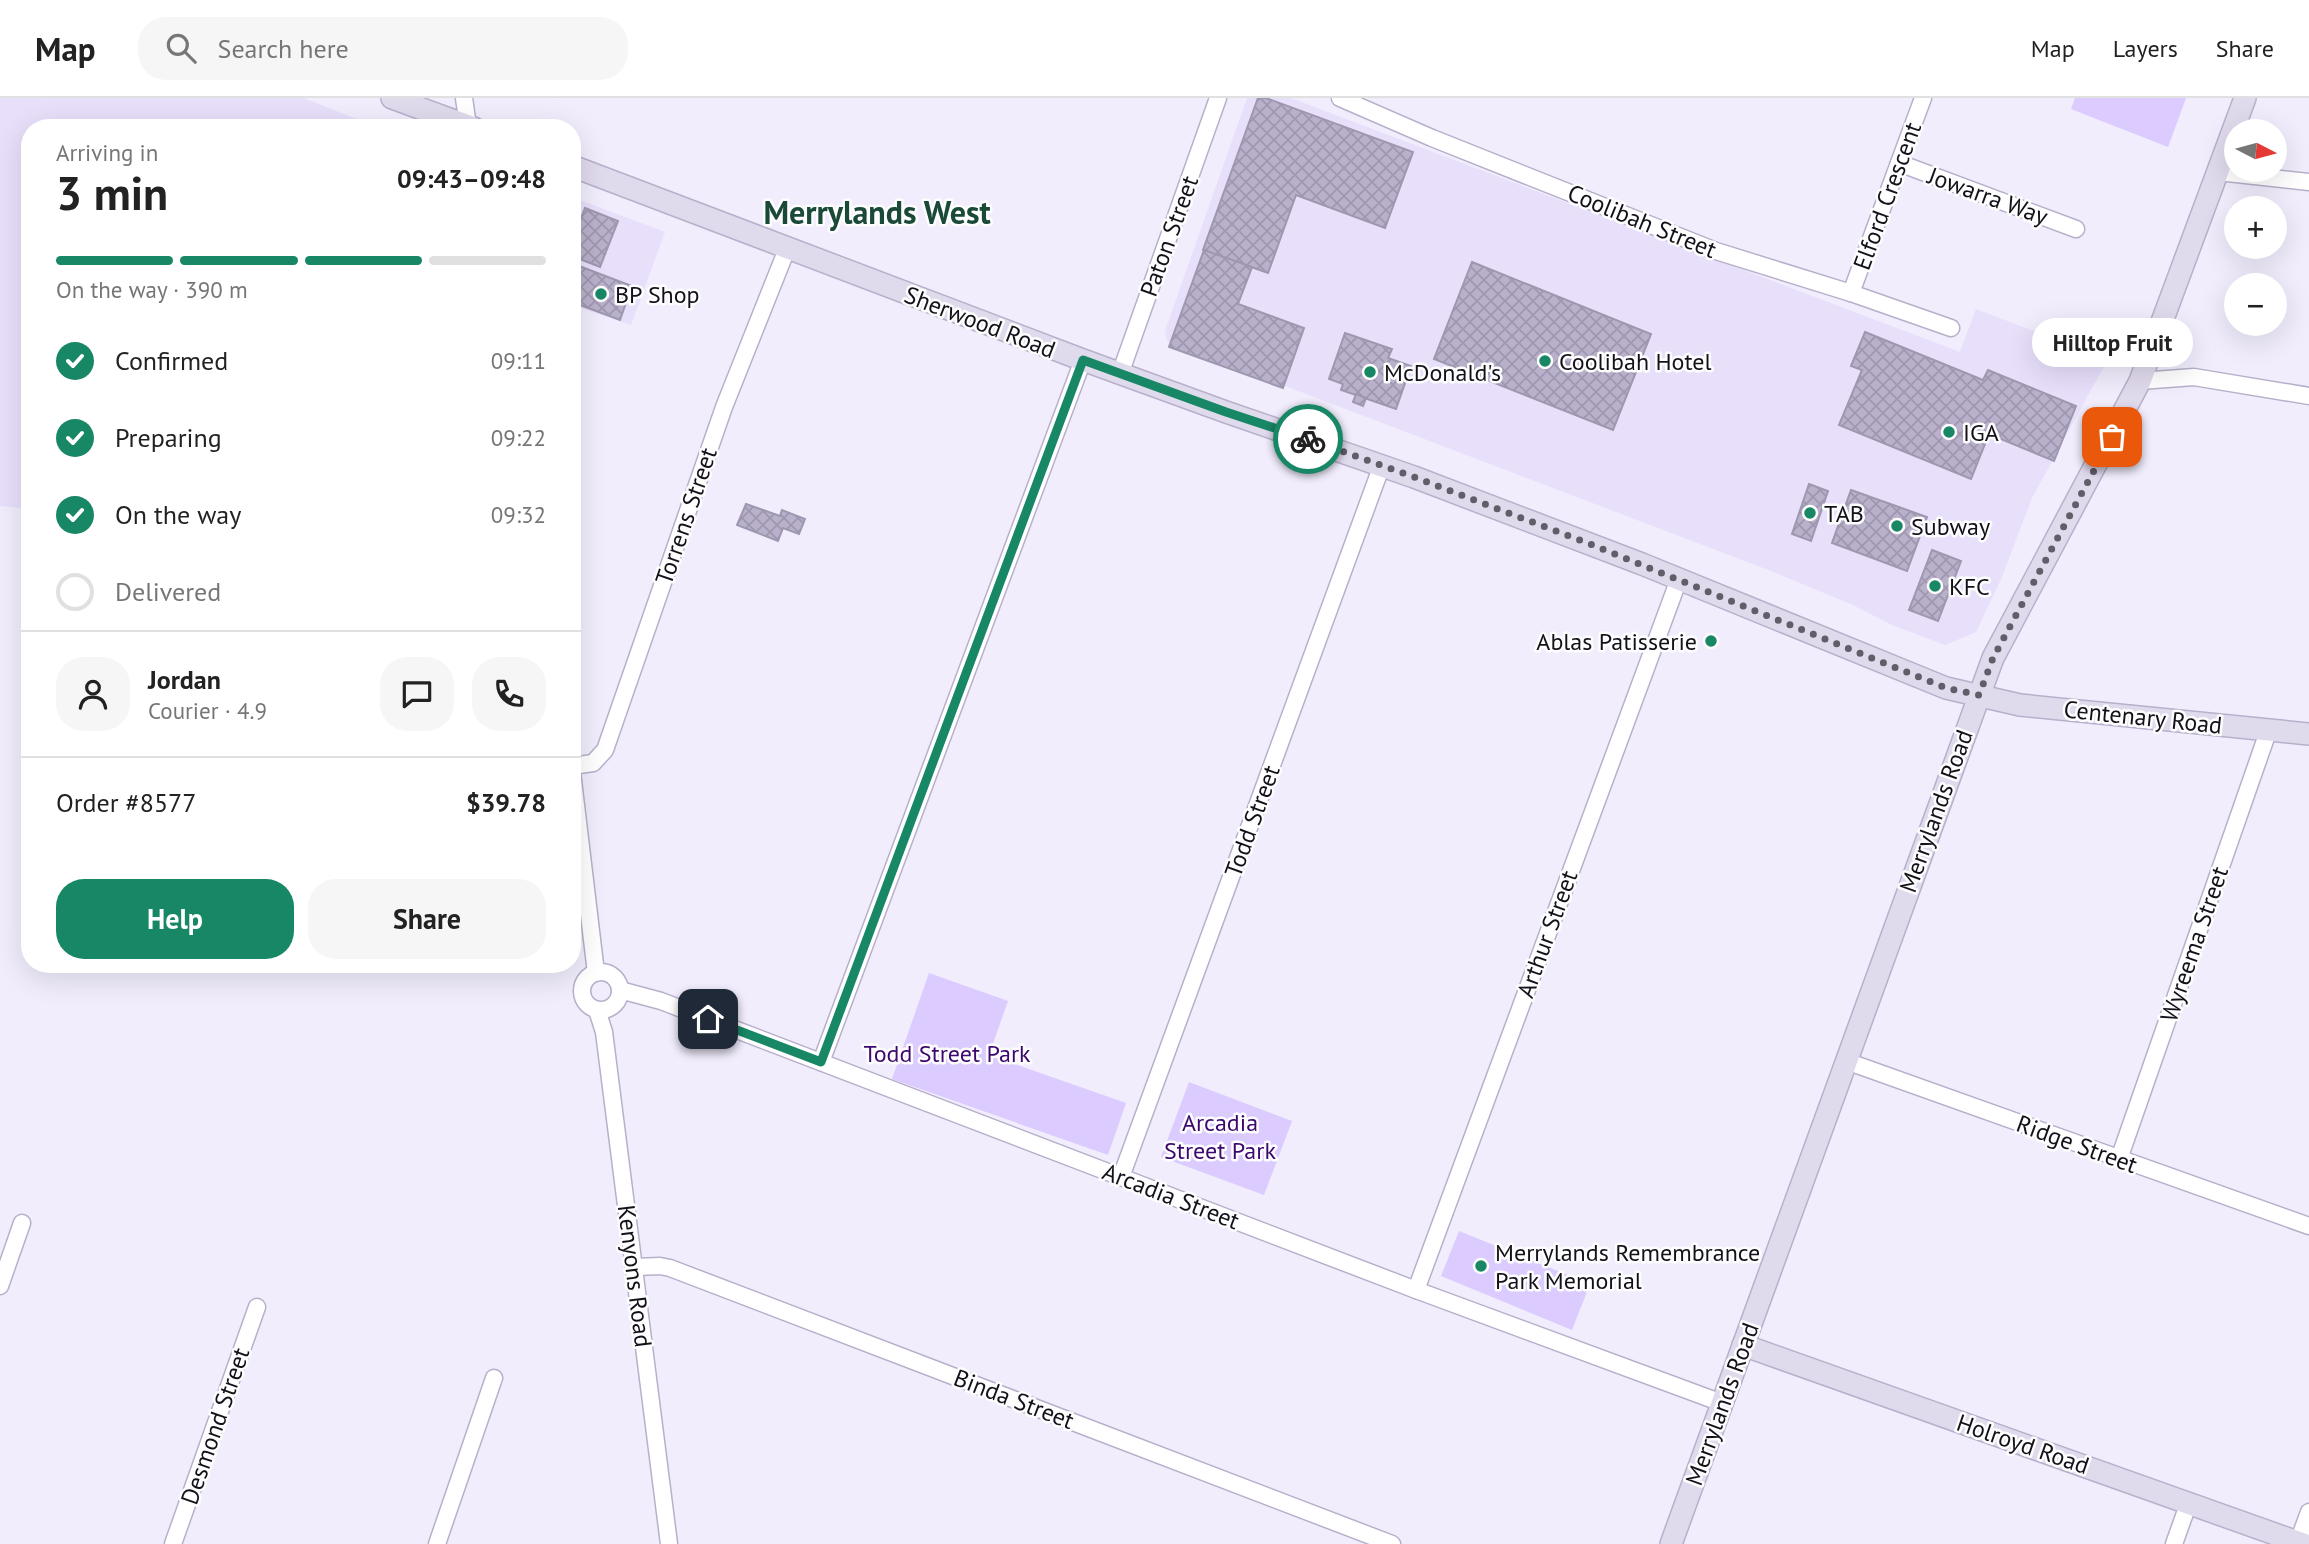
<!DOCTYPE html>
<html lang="en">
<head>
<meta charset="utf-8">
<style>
  body { margin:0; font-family:"PT Sans",sans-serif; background:#f6f6f6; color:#222; height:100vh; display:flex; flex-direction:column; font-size:26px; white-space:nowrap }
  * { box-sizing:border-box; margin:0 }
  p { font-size:23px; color:#767676 }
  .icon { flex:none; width:38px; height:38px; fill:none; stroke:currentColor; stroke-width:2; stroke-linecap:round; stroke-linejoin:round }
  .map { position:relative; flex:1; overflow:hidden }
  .sheet { position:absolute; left:21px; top:21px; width:560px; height:854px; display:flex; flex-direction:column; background:#fff; border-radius:28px; box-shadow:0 7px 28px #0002 }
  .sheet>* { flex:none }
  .needle { width:46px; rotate:96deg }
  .tools { position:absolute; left:2224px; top:21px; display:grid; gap:14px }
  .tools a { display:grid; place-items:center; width:63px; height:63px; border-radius:50%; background:#fff; box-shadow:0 7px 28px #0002; font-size:35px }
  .pin { position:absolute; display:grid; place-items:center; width:60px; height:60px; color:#fff; margin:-30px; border-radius:14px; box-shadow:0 4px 10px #0006 }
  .courier { position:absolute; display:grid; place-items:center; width:70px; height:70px; margin:-35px; border:5px solid #188765; border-radius:50%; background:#fff; color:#222; box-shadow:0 2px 9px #0007 }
  .bubble { position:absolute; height:49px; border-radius:24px; background:#fff; box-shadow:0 7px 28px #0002; font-size:23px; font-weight:700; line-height:49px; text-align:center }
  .headline em { font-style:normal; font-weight:700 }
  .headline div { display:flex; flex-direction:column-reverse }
  .headline { display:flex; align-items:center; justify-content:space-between; height:119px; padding:0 35px }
  h1 { font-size:46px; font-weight:700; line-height:52px }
  .bar { display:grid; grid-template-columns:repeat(4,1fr); gap:10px 7px; align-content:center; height:84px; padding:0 35px }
  .bar i { height:9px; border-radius:5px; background:#e0e0e0 }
  .bar .active { background:#188765 }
  .bar p { grid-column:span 4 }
  .line { display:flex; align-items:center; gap:18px; padding:0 35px; border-top:2px solid #e0e0e0 }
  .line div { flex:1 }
  .round { display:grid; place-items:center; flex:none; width:74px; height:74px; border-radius:28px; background:#f6f6f6 }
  ol { padding:0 35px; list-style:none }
  li { display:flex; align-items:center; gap:21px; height:77px }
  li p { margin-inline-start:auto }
  li .icon { padding:7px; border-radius:50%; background:#188765; color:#fff; stroke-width:4 }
  li:last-child { color:#767676 }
  li i { width:38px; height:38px; border:4px solid #e0e0e0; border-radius:50% }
  .button { display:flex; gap:14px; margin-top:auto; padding:14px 35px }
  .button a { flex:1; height:80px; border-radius:28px; background:#188765; color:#fff; font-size:28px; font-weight:700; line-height:80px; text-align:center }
  .button a+a { background:#f6f6f6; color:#222 }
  header { display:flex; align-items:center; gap:42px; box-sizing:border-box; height:98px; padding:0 35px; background:#fff; border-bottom:2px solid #e0e0e0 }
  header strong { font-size:33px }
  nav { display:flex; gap:38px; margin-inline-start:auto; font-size:24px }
  .search { width:490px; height:63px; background:#f6f6f6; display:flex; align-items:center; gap:18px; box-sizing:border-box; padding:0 24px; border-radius:28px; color:#767676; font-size:26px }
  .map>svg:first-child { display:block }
  .built { fill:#e8dffb }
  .green { fill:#dbcbfe }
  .building { fill:url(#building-cross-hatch); stroke:#9e97b0; stroke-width:2 }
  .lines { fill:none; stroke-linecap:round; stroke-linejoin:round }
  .street-casing { stroke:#b8b0cb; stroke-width:19 }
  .secondary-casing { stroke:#b8b0cb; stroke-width:24 }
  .street { stroke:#fff; stroke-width:16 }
  .secondary { stroke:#e0daed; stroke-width:21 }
  .done { stroke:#615d69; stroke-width:7; stroke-dasharray:0 12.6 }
  .route { stroke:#188765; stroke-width:9 }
  .poi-dot { fill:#188765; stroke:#fdfdfd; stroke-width:2.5 }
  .labels { text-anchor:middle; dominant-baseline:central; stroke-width:5; stroke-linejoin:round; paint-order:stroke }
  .street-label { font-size:24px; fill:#131019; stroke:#fdfdfd }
  .poi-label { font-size:24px; fill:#131019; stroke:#fdfdfd; text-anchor:start }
  .park-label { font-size:24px; fill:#3c076e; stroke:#fdfdfd }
  .district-label { font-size:32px; font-weight:bold; fill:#1a4938; stroke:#fdfdfd }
</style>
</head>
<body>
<header>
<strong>Map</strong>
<div class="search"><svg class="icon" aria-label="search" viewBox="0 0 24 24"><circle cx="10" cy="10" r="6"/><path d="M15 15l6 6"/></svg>Search here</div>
<nav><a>Map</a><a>Layers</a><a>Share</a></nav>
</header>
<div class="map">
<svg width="2309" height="1446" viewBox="0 0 2309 1446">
  <defs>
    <pattern id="building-cross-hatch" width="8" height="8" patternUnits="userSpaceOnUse" patternTransform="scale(1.75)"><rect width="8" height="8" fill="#b9b1cb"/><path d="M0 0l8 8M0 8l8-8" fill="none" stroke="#9e97ae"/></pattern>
  </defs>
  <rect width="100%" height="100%" fill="#f1edfd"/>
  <g class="built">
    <polygon points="0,0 304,0 379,30 30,30 30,411 0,408"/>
    <polygon points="1247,0 1291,0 1960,254 1976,211 2108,261 2032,400 2002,479 1976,534 1945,547 1892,527 1853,507 1771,473 1167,243 1165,233"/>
    <polygon points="572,99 665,134 631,227 572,207"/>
  </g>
  <g class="green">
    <polygon points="2075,0 2186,0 2168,49 2071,11"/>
    <polygon points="929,875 1008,903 989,957 1126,1005 1108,1057 892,981"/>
    <polygon points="1189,984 1292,1023 1264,1097 1161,1059"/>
    <polygon points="1459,1133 1590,1186 1572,1232 1441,1178"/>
  </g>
  <g class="building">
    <polygon points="1258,0 1266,0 1413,54 1385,130 1296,97 1268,175 1203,152"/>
    <polygon points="585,110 618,123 600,169 572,158 572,143"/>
    <polygon points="1204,152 1252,169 1238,206 1304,230 1283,290 1169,249"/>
    <polygon points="1472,164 1651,236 1613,332 1434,261"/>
    <polygon points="579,168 632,188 620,222 572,204 572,186"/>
    <polygon points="1865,234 1983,282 1988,272 2076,308 2054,363 1989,336 1971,381 1839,327 1862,272 1851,268"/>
    <polygon points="1345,235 1392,251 1388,260 1411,268 1396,311 1341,292 1343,286 1329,281"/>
    <polygon points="1356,296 1366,300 1363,308 1353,304"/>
    <polygon points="1809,386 1828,393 1811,443 1792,436"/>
    <polygon points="1851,392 1927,419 1907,473 1832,445"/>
    <polygon points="746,406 780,418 782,412 805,421 799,436 783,430 778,443 737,427"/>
    <polygon points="1932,452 1961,463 1938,523 1909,512"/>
  </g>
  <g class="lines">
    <g class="street-casing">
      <g id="street">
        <polyline points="464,0 468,28"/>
        <polyline points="1340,0 1432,40 1716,153 1851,195 1951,230"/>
        <polyline points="1899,65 2076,131"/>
        <polyline points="2218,74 2309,84"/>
        <polyline points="1851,195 1923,0"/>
        <polyline points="1120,276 1218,0"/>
        <polyline points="2140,283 2194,279 2309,298"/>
        <polyline points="572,668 593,665 605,652 724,309 787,151"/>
        <polyline points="572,674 596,875"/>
        <circle cx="601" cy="893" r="19"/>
        <polyline points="620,892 661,903 1416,1192 1722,1305"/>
        <polyline points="597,912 604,934 669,1446"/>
        <polyline points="1846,963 2309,1128"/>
        <polyline points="821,964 1083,262"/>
        <polyline points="2119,1061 2269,631"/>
        <polyline points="1121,1079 1382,367"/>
        <polyline points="634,1169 660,1168 670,1170 1392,1446"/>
        <polyline points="0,1188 22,1125"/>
        <polyline points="1416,1192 1679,481"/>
        <polyline points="2298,1444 2309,1414"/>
        <polyline points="173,1446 257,1209"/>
        <polyline points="437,1446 494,1280"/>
        <polyline points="2174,1446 2189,1404"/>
      </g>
    </g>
    <g class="secondary-casing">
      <g id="secondary">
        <polyline points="392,0 474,30"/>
        <polyline points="572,68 1083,262 1226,314 1414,379 1642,466 1946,590 2020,607 2309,636"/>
        <polyline points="1743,1247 2303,1446"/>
        <polyline points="1671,1446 1993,560 2140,283 2245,0"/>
      </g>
    </g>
    <use href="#street" class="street"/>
    <use href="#secondary" class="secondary"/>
  </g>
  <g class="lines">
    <polyline class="done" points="1308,341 1414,379 1590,446 1946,590 1979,597 1993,560 2112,339"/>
    <polyline class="route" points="708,921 821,964 1083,262 1226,314 1308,341"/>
  </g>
  <g class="poi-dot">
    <circle cx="601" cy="196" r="7"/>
    <circle cx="1545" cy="263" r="7"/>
    <circle cx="1370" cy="274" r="7"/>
    <circle cx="1949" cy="334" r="7"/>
    <circle cx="1810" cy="415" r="7"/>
    <circle cx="1897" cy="428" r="7"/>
    <circle cx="1935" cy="488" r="7"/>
    <circle cx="1711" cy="543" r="7"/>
    <circle cx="1481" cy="1168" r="7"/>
  </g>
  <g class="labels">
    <g class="street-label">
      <text transform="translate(1887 98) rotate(-70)">Elford Crescent</text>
      <text transform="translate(1988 98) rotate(20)">Jowarra Way</text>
      <text transform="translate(1642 123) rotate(22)">Coolibah Street</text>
      <text transform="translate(1169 138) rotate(-70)">Paton Street</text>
      <text transform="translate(980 224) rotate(21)">Sherwood Road</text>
      <text transform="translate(686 418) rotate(-71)">Torrens Street</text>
      <text transform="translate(2143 619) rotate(6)">Centenary Road</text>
      <text transform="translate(1936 713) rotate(-70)">Merrylands Road</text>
      <text transform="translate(1252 723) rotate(-70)">Todd Street</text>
      <text transform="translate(1547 836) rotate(-70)">Arthur Street</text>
      <text transform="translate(2194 846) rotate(-71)">Wyreema Street</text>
      <text transform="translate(2077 1046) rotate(20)">Ridge Street</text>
      <text transform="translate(1171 1098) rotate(21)">Arcadia Street</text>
      <text transform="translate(635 1178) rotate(83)">Kenyons Road</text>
      <text transform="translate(1014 1301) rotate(21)">Binda Street</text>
      <text transform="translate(1722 1306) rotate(-70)">Merrylands Road</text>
      <text transform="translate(215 1328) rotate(-71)">Desmond Street</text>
      <text transform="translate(2023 1346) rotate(19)">Holroyd Road</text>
    </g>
    <g class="poi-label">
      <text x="615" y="196">BP Shop</text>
      <text x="1559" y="263">Coolibah Hotel</text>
      <text x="1384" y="274">McDonald's</text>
      <text x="1963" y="334">IGA</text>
      <text x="1824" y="415">TAB</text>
      <text x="1911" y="428">Subway</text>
      <text x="1949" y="488">KFC</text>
      <text x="1697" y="543" text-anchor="end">Ablas Patisserie</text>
      <text x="1495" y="1154">Merrylands Remembrance<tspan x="1495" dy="28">Park Memorial</tspan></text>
    </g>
    <g class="park-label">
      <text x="947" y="955">Todd Street Park</text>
      <text x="1220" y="1024">Arcadia<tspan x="1220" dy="28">Street Park</tspan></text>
    </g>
    <g class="district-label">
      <text x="877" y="114">Merrylands West</text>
    </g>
  </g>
</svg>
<div class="tools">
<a><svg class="needle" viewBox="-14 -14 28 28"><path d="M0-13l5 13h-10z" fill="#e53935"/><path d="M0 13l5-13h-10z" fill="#767676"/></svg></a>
<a>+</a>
<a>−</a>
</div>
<div class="pin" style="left:2112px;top:339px;background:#ea580c"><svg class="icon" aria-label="bag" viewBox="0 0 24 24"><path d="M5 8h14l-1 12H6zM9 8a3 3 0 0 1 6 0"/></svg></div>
<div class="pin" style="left:708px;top:921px;background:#1f2937"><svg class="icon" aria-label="home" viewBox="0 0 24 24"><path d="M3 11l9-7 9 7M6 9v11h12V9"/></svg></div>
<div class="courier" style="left:1308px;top:341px"><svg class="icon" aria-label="bike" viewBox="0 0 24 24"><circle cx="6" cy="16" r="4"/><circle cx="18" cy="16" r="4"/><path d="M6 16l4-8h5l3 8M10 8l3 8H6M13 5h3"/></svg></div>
<div class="bubble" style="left:2032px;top:220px;width:161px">Hilltop Fruit</div>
<section class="sheet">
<div class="headline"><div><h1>3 min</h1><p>Arriving in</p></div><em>09:43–09:48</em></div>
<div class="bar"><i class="active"></i><i class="active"></i><i class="active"></i><i></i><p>On the way · 390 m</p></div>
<ol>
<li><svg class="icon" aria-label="check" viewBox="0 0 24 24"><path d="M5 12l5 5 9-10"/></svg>Confirmed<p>09:11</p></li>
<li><svg class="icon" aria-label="check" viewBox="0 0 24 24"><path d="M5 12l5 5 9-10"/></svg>Preparing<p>09:22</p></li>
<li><svg class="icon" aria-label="check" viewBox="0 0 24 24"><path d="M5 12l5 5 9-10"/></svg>On the way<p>09:32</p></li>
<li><i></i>Delivered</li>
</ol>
<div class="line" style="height:126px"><a class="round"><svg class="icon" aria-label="person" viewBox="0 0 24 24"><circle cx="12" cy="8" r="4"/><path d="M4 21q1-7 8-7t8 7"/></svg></a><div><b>Jordan</b><p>Courier · 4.9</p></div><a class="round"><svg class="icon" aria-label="chat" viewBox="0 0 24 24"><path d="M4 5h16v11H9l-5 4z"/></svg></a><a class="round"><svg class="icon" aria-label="phone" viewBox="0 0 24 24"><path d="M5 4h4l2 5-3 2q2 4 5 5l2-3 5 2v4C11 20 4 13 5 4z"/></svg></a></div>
<div class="line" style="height:91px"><div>Order #8577</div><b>$39.78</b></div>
<div class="button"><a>Help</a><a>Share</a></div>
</section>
</div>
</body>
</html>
